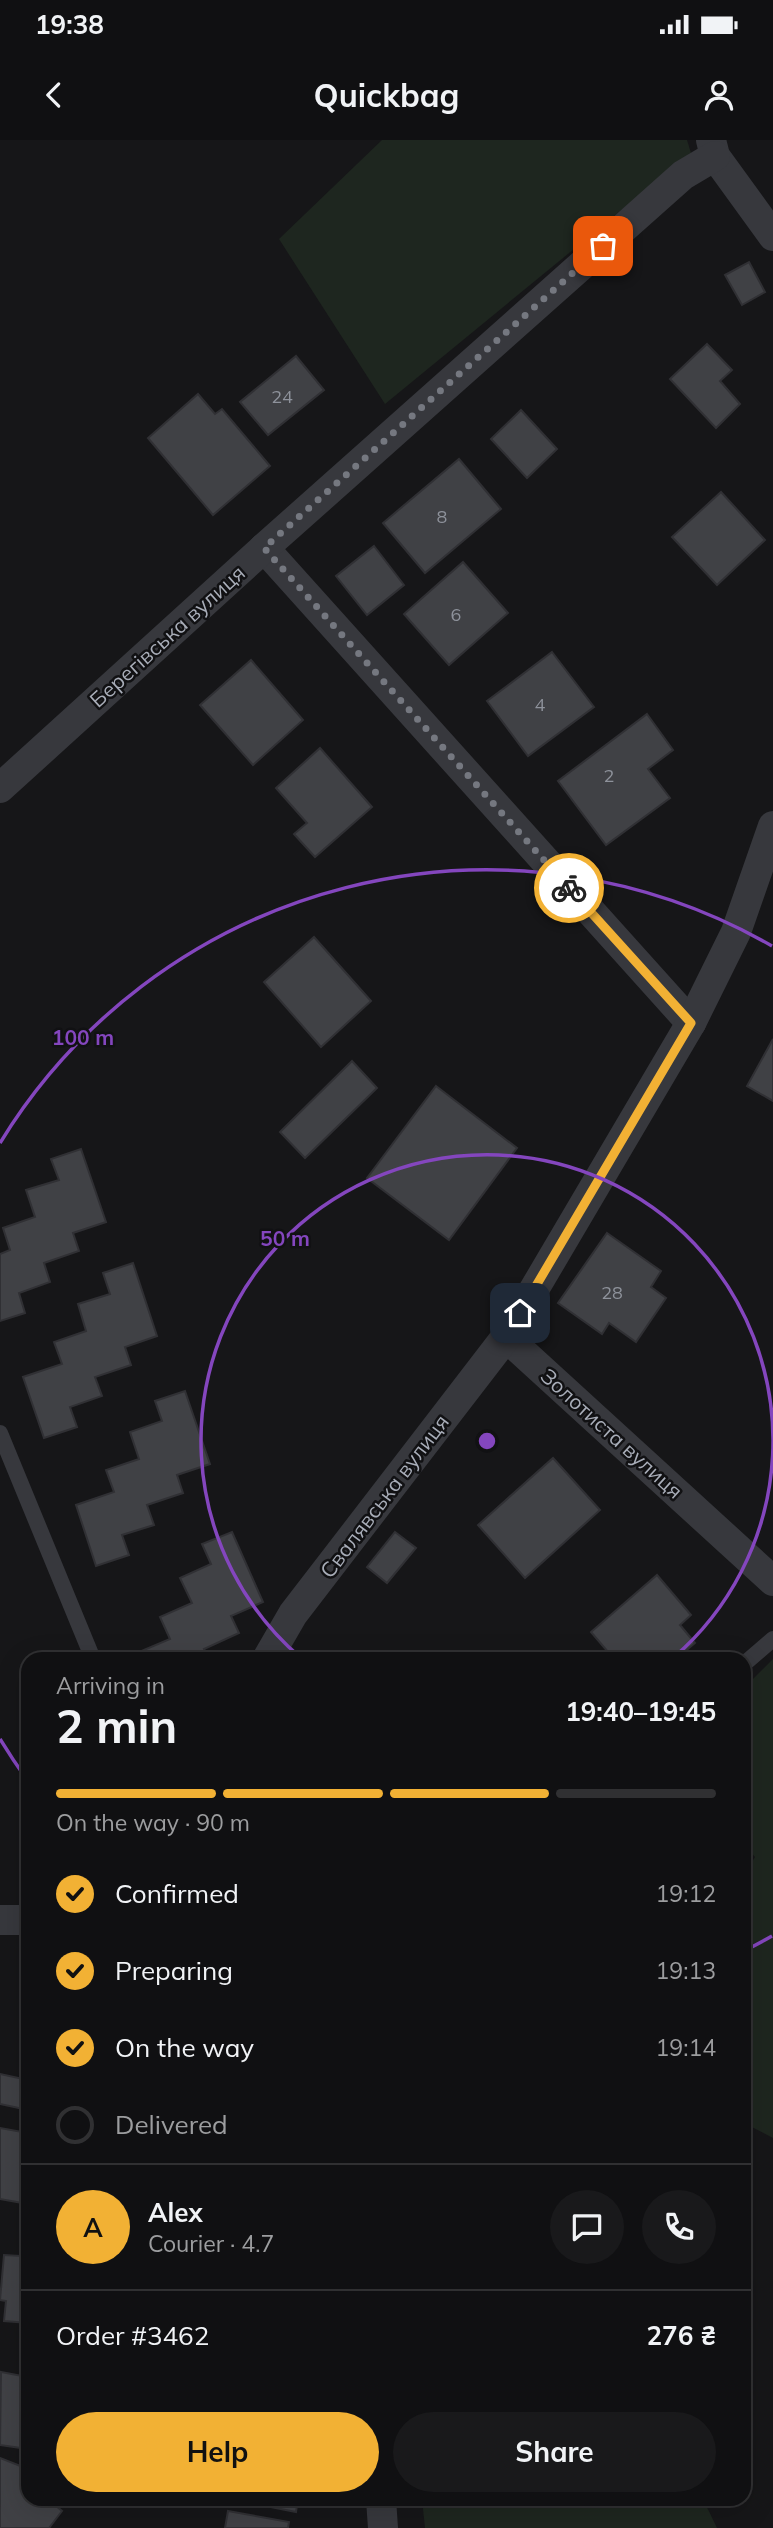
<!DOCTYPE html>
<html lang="en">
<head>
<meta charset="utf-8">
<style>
  body { margin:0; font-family:Mulish,sans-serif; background:#19191b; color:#f1f3f6; height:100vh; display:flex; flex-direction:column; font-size:26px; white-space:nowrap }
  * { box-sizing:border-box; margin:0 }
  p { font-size:23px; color:#9c9d9f }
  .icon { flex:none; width:38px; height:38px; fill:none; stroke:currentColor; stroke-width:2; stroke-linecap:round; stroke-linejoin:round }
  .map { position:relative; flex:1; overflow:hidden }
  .sheet { position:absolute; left:21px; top:1512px; width:730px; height:854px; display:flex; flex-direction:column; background:#101012; border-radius:21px; box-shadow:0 7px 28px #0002,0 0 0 2px #303032 }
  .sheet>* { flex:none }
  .pin { position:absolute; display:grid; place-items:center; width:60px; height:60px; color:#fff; margin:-30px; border-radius:14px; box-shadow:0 4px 10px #0006 }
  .courier { position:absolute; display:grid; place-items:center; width:70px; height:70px; margin:-35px; border:5px solid #f2b134; border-radius:50%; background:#fff; color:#222; box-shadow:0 2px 9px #0007 }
  .overview em { font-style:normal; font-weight:700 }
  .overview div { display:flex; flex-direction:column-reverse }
  .overview { display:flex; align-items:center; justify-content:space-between; height:119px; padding:0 35px }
  h1 { font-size:46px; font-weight:700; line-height:52px }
  .bar { display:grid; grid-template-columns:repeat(4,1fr); gap:10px 7px; align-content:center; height:84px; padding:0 35px }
  .bar i { height:9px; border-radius:5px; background:#303032 }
  .bar .current { background:#f2b134 }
  .bar p { grid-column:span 4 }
  .line { display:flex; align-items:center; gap:18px; padding:0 35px; border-top:2px solid #303032 }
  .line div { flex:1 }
  .round { display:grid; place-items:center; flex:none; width:74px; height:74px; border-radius:37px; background:#19191b }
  ol { padding:0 35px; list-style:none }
  li { display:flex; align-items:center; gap:21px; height:77px }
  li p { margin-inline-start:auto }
  li .icon { padding:7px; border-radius:50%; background:#f2b134; color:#111; stroke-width:4 }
  li:last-child { color:#9c9d9f }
  li i { width:38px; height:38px; border:4px solid #303032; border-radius:50% }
  .primary-button { display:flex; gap:14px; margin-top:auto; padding:14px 35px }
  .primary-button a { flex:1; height:80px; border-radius:42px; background:#f2b134; color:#111; font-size:28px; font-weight:700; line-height:80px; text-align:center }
  .primary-button a+a { background:#19191b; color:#f1f3f6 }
  .status { display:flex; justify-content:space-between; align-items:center; height:49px; padding:0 35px; background:#101012; direction:ltr }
  .status svg { height:19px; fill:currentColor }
  header { display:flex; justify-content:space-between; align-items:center; height:91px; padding:0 35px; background:#101012; font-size:32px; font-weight:700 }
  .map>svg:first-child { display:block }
  .green { fill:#1e261f }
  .building { fill:#404145; stroke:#303034; stroke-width:2 }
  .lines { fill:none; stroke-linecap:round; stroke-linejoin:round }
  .service { stroke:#37383d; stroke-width:16 }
  .minor { stroke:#37383d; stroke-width:30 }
  .done { stroke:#757880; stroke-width:7; stroke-dasharray:0 12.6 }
  .route { stroke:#f2b134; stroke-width:9 }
  .ring { fill:none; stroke:#8446be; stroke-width:3.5 }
  .labels { text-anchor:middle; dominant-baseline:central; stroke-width:5; stroke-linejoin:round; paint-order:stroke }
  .number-label { font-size:18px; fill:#8e929b }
  .street-label { font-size:21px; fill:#a8adb8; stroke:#111113 }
  .centre { fill:#8446be; stroke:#111113; stroke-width:3.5 }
  .ring-label { font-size:21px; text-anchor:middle; font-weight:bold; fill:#8446be; stroke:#111113; stroke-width:5; stroke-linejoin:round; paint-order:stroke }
</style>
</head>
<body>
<div class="status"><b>19:38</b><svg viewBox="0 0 49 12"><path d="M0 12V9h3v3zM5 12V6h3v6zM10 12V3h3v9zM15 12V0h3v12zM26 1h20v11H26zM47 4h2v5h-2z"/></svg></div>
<header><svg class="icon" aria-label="back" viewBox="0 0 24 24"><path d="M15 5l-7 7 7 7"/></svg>Quickbag<svg class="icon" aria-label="person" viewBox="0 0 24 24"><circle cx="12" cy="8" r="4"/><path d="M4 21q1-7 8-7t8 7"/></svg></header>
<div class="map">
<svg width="773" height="2388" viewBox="0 0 773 2388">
  <rect width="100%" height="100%" fill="#161618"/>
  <g class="green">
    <polygon points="382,0 687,0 691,13 385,264 279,99"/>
    <polygon points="773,1519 773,1998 744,1983 744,1735 755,1717 744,1705 744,1548"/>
    <polygon points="422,2359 703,2359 717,2388 425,2388"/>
  </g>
  <g class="building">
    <polygon points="749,122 765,152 742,165 725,135"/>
    <polygon points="707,204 732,230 720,241 740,264 716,288 670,239"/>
    <polygon points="296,216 324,250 268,295 240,262"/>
    <polygon points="198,254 215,274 222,269 270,326 213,375 148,298"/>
    <polygon points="521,270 557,309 527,338 491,299"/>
    <polygon points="459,319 501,369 425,433 383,383"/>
    <polygon points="721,352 765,400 717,445 672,397"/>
    <polygon points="374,406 404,445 367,475 336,436"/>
    <polygon points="463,422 508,473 449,525 404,474"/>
    <polygon points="552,512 594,567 528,616 487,561"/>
    <polygon points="251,520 303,580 253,625 200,565"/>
    <polygon points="647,574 673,610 648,629 670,658 606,705 558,641"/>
    <polygon points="320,608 372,667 315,717 294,694 307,683 276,648"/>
    <polygon points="314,797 371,861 321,907 264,842"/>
    <polygon points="773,899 773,961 747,946"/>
    <polygon points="352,921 377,948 305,1018 280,992"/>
    <polygon points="436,946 517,1008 449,1100 367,1038"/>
    <polygon points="81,1009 106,1082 73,1093 79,1111 44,1123 50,1142 19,1153 25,1173 0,1181 0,1114 10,1110 3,1088 35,1077 26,1050 59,1040 51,1019"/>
    <polygon points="607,1093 661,1131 651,1147 666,1158 636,1202 609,1183 602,1194 558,1163"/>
    <polygon points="133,1123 157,1196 125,1207 131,1225 95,1237 102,1256 70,1267 77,1287 44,1298 23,1237 62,1224 54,1202 86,1191 78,1164 110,1154 103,1133"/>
    <polygon points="185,1251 210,1324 177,1335 183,1353 147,1365 154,1385 122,1395 129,1415 96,1426 76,1365 114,1352 106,1330 139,1319 130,1292 162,1281 155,1261"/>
    <polygon points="553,1318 600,1370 525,1438 478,1385"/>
    <polygon points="232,1392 263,1462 231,1476 239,1493 204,1509 209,1519 134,1519 132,1515 170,1499 160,1477 192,1463 180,1438 211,1424 202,1404"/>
    <polygon points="395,1392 416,1408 387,1443 367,1427"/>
    <polygon points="657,1435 691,1475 680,1485 695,1503 676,1519 614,1519 591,1492"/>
    <polygon points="0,1934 28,1940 28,1970 0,1964"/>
    <polygon points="0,1988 28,1993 28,2064 0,2059"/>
    <polygon points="22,2106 28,2106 28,2183 4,2181 6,2161 0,2160 4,2115 21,2116"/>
    <polygon points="1,2232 28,2237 28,2309 0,2305"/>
    <polygon points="0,2318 28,2329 28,2359 48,2359 62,2371 49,2388 0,2388"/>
    <polygon points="229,2359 298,2359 296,2372"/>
    <polygon points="228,2371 289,2382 288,2388 225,2388"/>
  </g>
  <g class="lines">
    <g class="service">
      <polyline points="0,1293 93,1519"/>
      <polyline points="744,1524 773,1499"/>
    </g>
    <g class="minor">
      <polyline points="711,0 715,16 773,96"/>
      <polyline points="264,408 691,883"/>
      <polyline points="0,648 264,408 683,35 715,16"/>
      <polyline points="773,686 736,792 691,883 506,1197 773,1441"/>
      <polyline points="267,1519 293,1474 506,1197"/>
      <polyline points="0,1780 28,1780"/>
      <polyline points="381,2359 383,2388"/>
    </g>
  </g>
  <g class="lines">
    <polyline class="done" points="569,748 264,408 603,106"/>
    <polyline class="route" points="520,1173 691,883 569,748"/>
  </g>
  <g class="ring">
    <path d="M301 1518A286 286 0 1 1 673 1518"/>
    <path d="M772 1796A571 571 0 0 1 746 1810M28 1641A571 571 0 0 1 0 1599M0 1003A571 571 0 0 1 772 806"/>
  </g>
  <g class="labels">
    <g class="number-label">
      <text x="282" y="256">24</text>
      <text x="442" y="376">8</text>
      <text x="456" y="474">6</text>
      <text x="540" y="564">4</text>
      <text x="609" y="635">2</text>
      <text x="612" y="1152">28</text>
    </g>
    <g class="street-label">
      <text transform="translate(167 496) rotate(-42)">Берегівська вулиця</text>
      <text transform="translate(612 1293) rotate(42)">Золотиста вулиця</text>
      <text transform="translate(384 1356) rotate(-53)">Свалявська вулиця</text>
    </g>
  </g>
  <circle cx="487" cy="1301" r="10" class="centre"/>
  <g class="ring-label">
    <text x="83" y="905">100 m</text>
    <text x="285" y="1106">50 m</text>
  </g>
</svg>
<div class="pin" style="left:603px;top:106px;background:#ea580c"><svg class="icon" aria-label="bag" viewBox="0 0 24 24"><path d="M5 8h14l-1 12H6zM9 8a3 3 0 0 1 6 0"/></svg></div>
<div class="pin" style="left:520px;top:1173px;background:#1f2937"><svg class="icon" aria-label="home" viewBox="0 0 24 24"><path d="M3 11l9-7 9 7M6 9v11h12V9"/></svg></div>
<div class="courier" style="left:569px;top:748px"><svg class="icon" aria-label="bike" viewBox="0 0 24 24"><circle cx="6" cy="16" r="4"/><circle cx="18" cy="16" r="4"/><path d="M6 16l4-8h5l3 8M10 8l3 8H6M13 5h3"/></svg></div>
<section class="sheet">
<div class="overview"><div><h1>2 min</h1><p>Arriving in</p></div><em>19:40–19:45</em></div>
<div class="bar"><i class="current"></i><i class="current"></i><i class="current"></i><i></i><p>On the way · 90 m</p></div>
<ol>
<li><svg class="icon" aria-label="check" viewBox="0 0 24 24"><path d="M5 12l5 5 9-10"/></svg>Confirmed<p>19:12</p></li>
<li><svg class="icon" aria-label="check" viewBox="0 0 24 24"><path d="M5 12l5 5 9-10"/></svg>Preparing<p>19:13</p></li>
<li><svg class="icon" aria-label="check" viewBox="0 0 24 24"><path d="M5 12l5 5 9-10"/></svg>On the way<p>19:14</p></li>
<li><i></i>Delivered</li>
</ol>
<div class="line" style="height:126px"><b class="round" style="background:#f2b134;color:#111">A</b><div><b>Alex</b><p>Courier · 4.7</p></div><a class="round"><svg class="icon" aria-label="chat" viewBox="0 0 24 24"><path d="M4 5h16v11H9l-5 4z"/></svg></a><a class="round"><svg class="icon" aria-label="phone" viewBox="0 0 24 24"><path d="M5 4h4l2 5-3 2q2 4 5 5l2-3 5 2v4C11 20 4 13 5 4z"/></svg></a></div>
<div class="line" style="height:91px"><div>Order #3462</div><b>276 ₴</b></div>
<div class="primary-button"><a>Help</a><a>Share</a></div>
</section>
</div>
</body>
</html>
